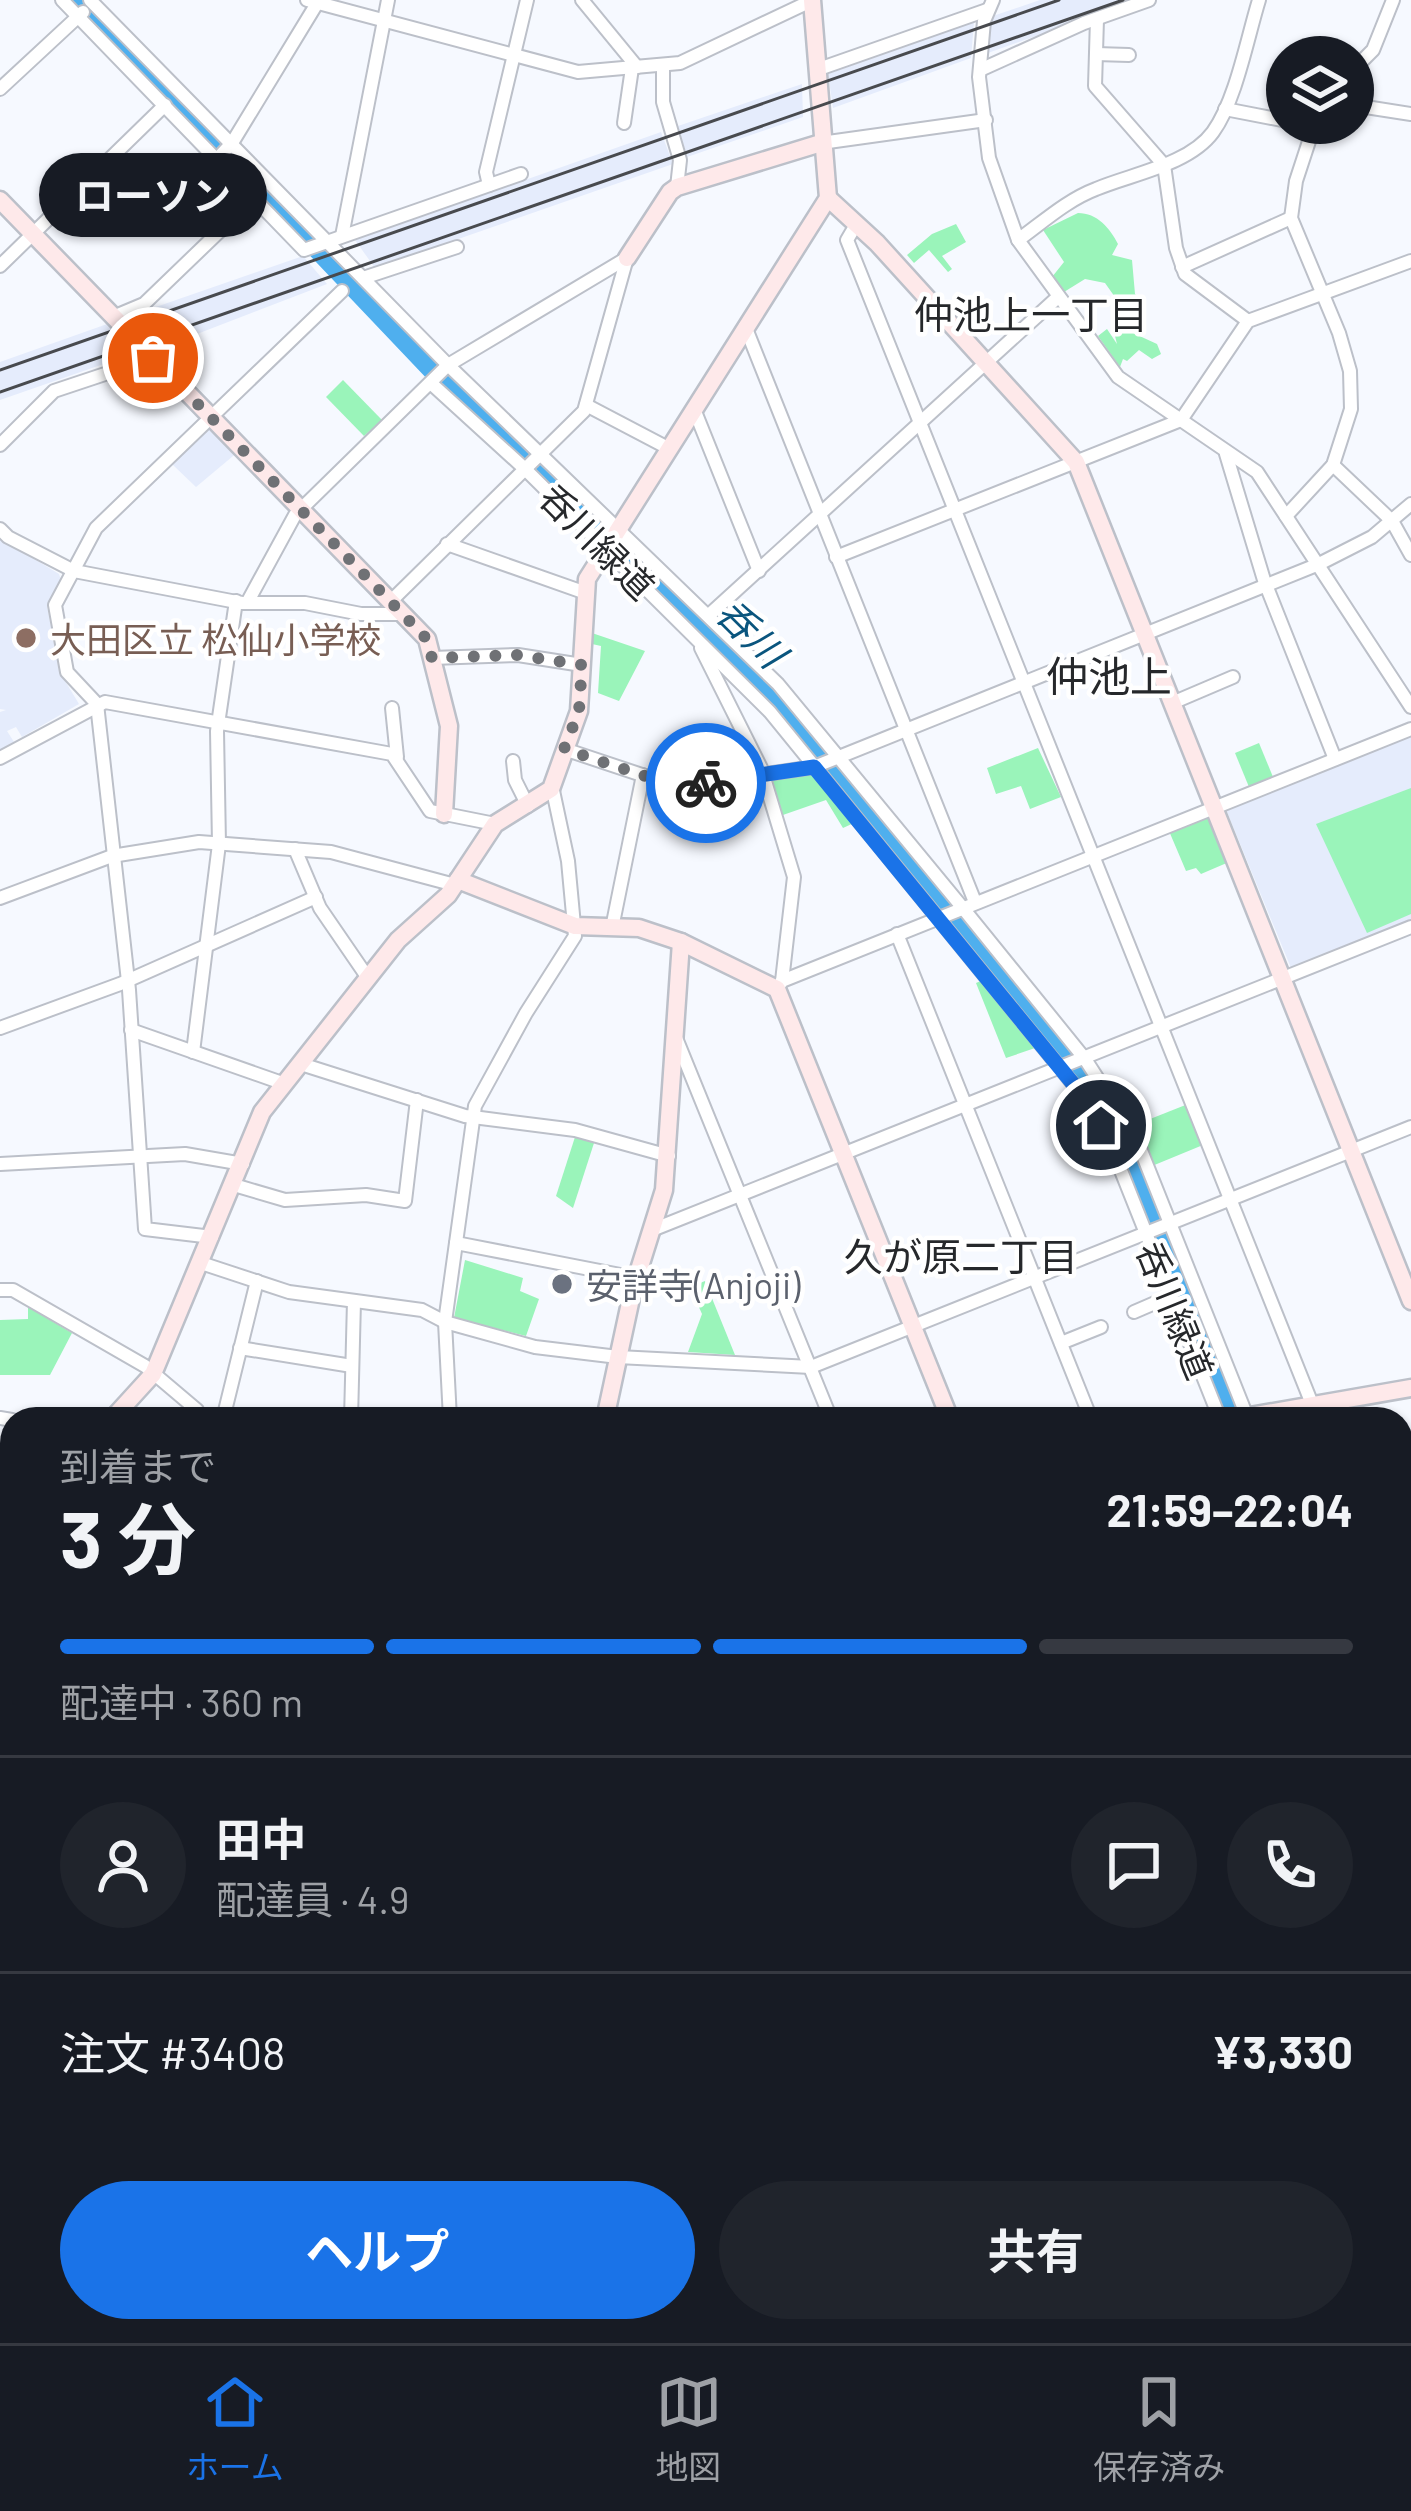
<!DOCTYPE html>
<html lang="ja">
<head>
<meta charset="utf-8">
<style>
  body { margin:0; font-family:Barlow,"Noto Sans JP",sans-serif; background:#20242c; color:#f1f3f6; height:100vh; display:flex; flex-direction:column; font-size:45px; white-space:nowrap }
  * { box-sizing:border-box; margin:0 }
  p { font-size:39px; color:#9ea1a6 }
  .icon { flex:none; width:66px; height:66px; fill:none; stroke:currentColor; stroke-width:2; stroke-linecap:round; stroke-linejoin:round }
  .map { position:relative; flex:1; overflow:hidden }
  .side { position:absolute; left:0px; top:1407px; width:1413px; height:936px; display:flex; flex-direction:column; background:#171b24; border-radius:36px 36px 0 0; box-shadow:0 3px 9px #0004 }
  .side>* { flex:none }
  .tools { position:absolute; left:1266px; top:36px; display:grid; gap:24px }
  .tools a { display:grid; place-items:center; width:108px; height:108px; border-radius:50%; background:#171b24; box-shadow:0 3px 9px #0004; font-size:60px }
  .pin { position:absolute; display:grid; place-items:center; width:102px; height:102px; color:#fff; margin:-51px; border:6px solid #fff; border-radius:50%; box-shadow:0 3px 12px #0007 }
  .courier { position:absolute; display:grid; place-items:center; width:120px; height:120px; margin:-60px; border:9px solid #1a73e8; border-radius:50%; background:#fff; color:#222; box-shadow:0 3px 15px #0007 }
  .bubble { position:absolute; height:84px; border-radius:42px; background:#171b24; box-shadow:0 3px 9px #0004; font-size:39px; font-weight:700; line-height:84px; text-align:center }
  .summary em { font-style:normal; font-weight:700 }
  .summary div { display:flex; flex-direction:column-reverse }
  .summary { display:flex; align-items:center; justify-content:space-between; height:204px; padding:0 60px }
  h1 { font-size:78px; font-weight:700; line-height:90px }
  .bar { display:grid; grid-template-columns:repeat(4,1fr); gap:18px 12px; align-content:center; height:144px; padding:0 60px }
  .bar i { height:15px; border-radius:9px; background:#363941 }
  .bar .selected { background:#1a73e8 }
  .bar p { grid-column:span 4 }
  .line { display:flex; align-items:center; gap:30px; padding:0 60px; border-top:3px solid #363941 }
  .line div { flex:1 }
  .round { display:grid; place-items:center; flex:none; width:126px; height:126px; border-radius:63px; background:#20242c }
  .action { display:flex; gap:24px; margin-top:auto; padding:24px 60px }
  .action a { flex:1; height:138px; border-radius:72px; background:#1a73e8; color:#fff; font-size:48px; font-weight:700; line-height:138px; text-align:center }
  .action a+a { background:#20242c; color:#f1f3f6 }
  .dock { display:flex; justify-content:space-around; align-items:center; height:168px; border-top:3px solid #363941; background:#171b24; font-size:33px; color:#9ea1a6 }
  .dock a { display:grid; justify-items:center; gap:6px }
  .dock .selected { color:#1a73e8 }
  .map>svg:first-child { display:block }
  .built { fill:#e5ecfc }
  .green { fill:#9af4ba }
  .water { fill:#4fafee }
  .lines { fill:none; stroke-linecap:round; stroke-linejoin:round }
  .street-casing { stroke:#bcc0c9; stroke-width:16 }
  .secondary-casing { stroke:#bcc0c9; stroke-width:21 }
  .highway-casing { stroke:#d4d4d5; stroke-width:26 }
  .street { stroke:#fff; stroke-width:12 }
  .secondary { stroke:#fee9ea; stroke-width:16 }
  .highway { stroke:#fcb6ba; stroke-width:21 }
  .rail { stroke:#484a4e; stroke-width:3 }
  .done { stroke:#6f7175; stroke-width:12; stroke-dasharray:0 21.6 }
  .route { stroke:#1a73e8; stroke-width:15 }
  .education-dot { fill:#8d6e63; stroke:#fff; stroke-width:4.5 }
  .worship-dot { fill:#6b7280; stroke:#fff; stroke-width:4.5 }
  .labels { text-anchor:middle; dominant-baseline:central; stroke-width:9; stroke-linejoin:round; paint-order:stroke }
  .street-label { font-size:36px; fill:#26282b; stroke:#fff }
  .education-label { font-size:36px; fill:#785e54; stroke:#fff; text-anchor:start }
  .worship-label { font-size:36px; fill:#5b616d; stroke:#fff; text-anchor:start }
  .neighbourhood-label { font-size:39px; fill:#26282b; stroke:#fff }
  .water-label { font-size:39px; font-style:italic; fill:#0a557e; stroke:#fff }
  .quarter-label { font-size:42px; fill:#26282b; stroke:#fff }
</style>
</head>
<body>
<div class="map">
<svg width="1411" height="2343" viewBox="0 0 1411 2343">
  <rect width="100%" height="100%" fill="#f6f9ff"/>
  <g class="built">
    <polygon points="1040,0 1138,0 985,54 990,17"/>
    <polygon points="974,22 971,58 833,108 828,74"/>
    <polygon points="802,84 803,117 687,157 678,126"/>
    <polygon points="661,132 673,164 375,268 355,240"/>
    <polygon points="303,256 327,284 158,349 127,317"/>
    <polygon points="110,323 138,352 0,400 0,362"/>
    <polygon points="211,425 239,451 196,487 172,464"/>
    <polygon points="0,538 59,574 61,580 47,606 59,671 79,704 22,737 16,727 7,731 14,742 0,750 0,712 6,710 0,709"/>
    <polygon points="1411,733 1411,921 1291,968 1225,807"/>
  </g>
  <g class="green">
    <path d="M1078 213C1097 213 1110 228 1118 244L1112 255 1132 260 1135 294 1145 304 1137 309 1122 307 1105 283 1085 279 1064 292 1052 277 1064 262 1043 230Z"/>
    <polygon points="956,224 966,242 942,256 952,269 948,272 929,250 914,263 907,255 932,234"/>
    <polygon points="1127,319 1133,322 1133,333 1157,344 1161,354 1152,359 1139,350 1127,361 1123,359 1120,367 1098,336 1107,329 1117,344 1113,328 1119,320"/>
    <polygon points="343,380 382,420 364,436 326,397"/>
    <polygon points="592,633 645,651 619,701 598,693 601,646 592,644"/>
    <polygon points="1259,743 1273,777 1249,787 1235,753"/>
    <polygon points="1038,748 1061,797 1030,809 1021,786 996,794 987,768"/>
    <polygon points="817,772 856,822 843,828 826,800 780,816 769,779"/>
    <polygon points="1411,788 1411,914 1367,933 1316,824"/>
    <polygon points="1209,815 1229,862 1201,874 1196,868 1186,871 1169,831"/>
    <polygon points="983,980 1038,1047 1006,1058 976,983"/>
    <polygon points="1188,1104 1203,1145 1152,1166 1135,1125"/>
    <polygon points="575,1137 594,1143 573,1208 556,1196"/>
    <polygon points="465,1260 523,1278 520,1291 539,1299 526,1336 454,1318"/>
    <polygon points="705,1281 735,1355 688,1352 702,1314 690,1287"/>
    <polygon points="28,1307 72,1333 50,1375 0,1375 0,1320 28,1319"/>
  </g>
  <polygon class="water" points="67,0 84,0 772,687 961,912 1082,1063 1129,1136 1240,1419 1225,1419 1106,1125 1087,1096 770,712 431,383"/>
  <g class="lines">
    <g class="street-casing">
      <g id="street">
        <polyline points="62,0 304,250 521,174"/>
        <polyline points="90,0 448,365 778,684 962,907 1085,1059 1136,1138 1248,1419"/>
        <polyline points="307,0 578,72 680,63 813,0"/>
        <polyline points="582,0 637,67"/>
        <polyline points="993,0 984,21 979,77 989,158 1018,240 1118,377 1257,472 1411,707"/>
        <polyline points="1097,19 1095,86 1164,165 1176,248 1185,274 1248,321"/>
        <polyline points="1096,54 1129,55"/>
        <polyline points="663,66 663,102 680,160 677,187"/>
        <polyline points="816,70 987,10"/>
        <polyline points="980,70 1084,23 1149,0"/>
        <polyline points="1353,70 1373,50 1393,0"/>
        <polyline points="0,89 83,12"/>
        <polyline points="1353,105 1411,114"/>
        <polyline points="1225,109 1287,121"/>
        <polyline points="624,123 632,68"/>
        <polyline points="821,143 986,120"/>
        <polyline points="216,160 232,143 316,5"/>
        <polyline points="489,185 486,172 527,0"/>
        <polyline points="857,223 847,240 1318,1419"/>
        <polyline points="342,236 388,0"/>
        <path d="M1018 240C1043 222 1067 200 1096 189 1131 174 1189 165 1213 132 1236 100 1247 39 1259 0"/>
        <polyline points="0,266 165,105"/>
        <polyline points="1182,267 1291,218"/>
        <polyline points="363,278 457,247"/>
        <polyline points="113,317 144,304 254,198"/>
        <polyline points="745,326 975,902"/>
        <polyline points="434,386 525,469 770,712 1083,1096 1114,1153 1220,1419"/>
        <polyline points="586,405 668,448"/>
        <polyline points="694,409 759,571"/>
        <polyline points="0,445 54,391 153,358"/>
        <polyline points="1226,454 1264,580 1335,759"/>
        <polyline points="1333,465 1392,521 1411,555"/>
        <polyline points="1286,516 1333,465 1351,409 1350,371 1339,333 1291,218 1296,181 1315,123"/>
        <polyline points="0,529 8,537 74,571 242,603 305,603 361,614 404,614"/>
        <polyline points="447,544 586,593"/>
        <polyline points="836,557 1181,420 1248,321 1411,261"/>
        <polyline points="391,601 584,411 627,258"/>
        <polyline points="247,603 295,515 448,365 627,258"/>
        <polyline points="709,615 1058,297"/>
        <polyline points="701,648 761,768 794,877 782,981"/>
        <polyline points="432,658 518,655 582,665"/>
        <polyline points="1172,703 1233,677"/>
        <polyline points="392,708 397,757"/>
        <polyline points="564,749 678,787 814,767 1319,564 1372,537 1411,504"/>
        <polyline points="0,758 105,702 392,754 430,811 495,824"/>
        <polyline points="513,761 515,780 528,806"/>
        <polyline points="295,849 320,908 368,978"/>
        <polyline points="0,898 112,856 199,842 331,852 455,885"/>
        <polyline points="612,928 643,775"/>
        <polyline points="897,934 1091,1419"/>
        <polyline points="777,989 782,981 1411,729"/>
        <polyline points="0,1028 120,984 316,897"/>
        <polyline points="131,1030 285,1084"/>
        <polyline points="676,1038 831,1419"/>
        <polyline points="193,1052 219,844 217,731 236,601"/>
        <polyline points="301,1064 465,1116 575,1130 669,1156"/>
        <polyline points="0,1164 185,1154 243,1164"/>
        <polyline points="234,1185 285,1200 366,1195 405,1201 417,1100"/>
        <polyline points="652,1230 1411,927"/>
        <polyline points="212,1237 145,1229 129,990 97,704 67,672 55,605 96,528 342,291"/>
        <polyline points="456,1243 636,1278"/>
        <polyline points="201,1263 289,1292 422,1310 445,1322 535,1347 618,1357 811,1367 1411,1127"/>
        <polyline points="0,1290 13,1290 145,1366 197,1410 200,1419"/>
        <polyline points="1134,1312 1171,1296"/>
        <polyline points="1061,1343 1101,1327"/>
        <polyline points="240,1348 352,1366"/>
        <polyline points="0,1418 12,1420"/>
        <polyline points="223,1419 257,1281"/>
        <polyline points="351,1419 354,1301"/>
        <polyline points="450,1419 445,1322 475,1106 526,1013 575,936 568,861 552,786"/>
        <polyline points="0,1572 12,1754"/>
        <polyline points="1401,1594 1411,1590"/>
        <polyline points="1401,1627 1411,1653"/>
        <polyline points="0,1829 12,1827"/>
        <polyline points="1401,1899 1411,1909"/>
        <polyline points="0,1965 12,1958"/>
        <polyline points="1401,1994 1411,1990"/>
        <polyline points="0,2084 12,2085"/>
        <polyline points="0,2154 12,2153"/>
        <polyline points="1401,2192 1411,2217"/>
        <polyline points="0,2218 12,2217"/>
        <polyline points="670,2331 671,2343"/>
        <polyline points="748,2331 749,2343"/>
        <polyline points="1028,2331 1060,2343"/>
        <polyline points="58,2343 211,2331"/>
        <polyline points="876,2343 879,2331"/>
        <polyline points="1094,2343 1098,2331"/>
      </g>
    </g>
    <g class="secondary-casing">
      <g id="secondary">
        <polyline points="828,198 877,243 1076,462 1411,1301"/>
        <polyline points="0,200 427,639 449,726 444,814"/>
        <polyline points="627,258 670,192 677,187 821,143"/>
        <polyline points="458,880 575,926 639,928 681,942 777,989 950,1419"/>
        <polyline points="112,1419 153,1374 262,1112 398,940 448,895 495,824 551,789 579,711 587,579 828,198 812,0"/>
        <polyline points="605,1419 633,1289 664,1190 681,942"/>
        <polyline points="1233,1419 1411,1388"/>
        <polyline points="0,1538 12,1525"/>
        <polyline points="0,1718 12,1718"/>
        <polyline points="54,2331 55,2343"/>
        <polyline points="237,2331 238,2343"/>
        <polyline points="421,2331 422,2343"/>
        <polyline points="606,2331 606,2343"/>
        <polyline points="1315,2331 1320,2343"/>
      </g>
    </g>
    <g class="highway-casing">
      <g id="highway">
        <polyline points="1401,1844 1411,1820"/>
        <polyline points="1401,1890 1411,1866"/>
        <polyline points="1194,2343 1199,2331"/>
        <polyline points="1214,2343 1219,2331"/>
      </g>
    </g>
    <use href="#street" class="street"/>
    <use href="#secondary" class="secondary"/>
    <use href="#highway" class="highway"/>
    <g class="rail">
      <polyline points="0,370 1059,0"/>
      <polyline points="0,392 1123,0"/>
    </g>
  </g>
  <g class="lines">
    <polyline class="done" points="153,358 425,637 432,658 518,655 582,665 579,711 564,749 678,787 706,783"/>
    <polyline class="route" points="706,783 814,767 1083,1096 1101,1125"/>
  </g>
  <circle class="education-dot" cx="26" cy="638" r="12"/>
  <circle class="worship-dot" cx="562" cy="1284" r="12"/>
  <g class="labels">
    <g class="street-label">
      <text transform="translate(598 541) rotate(45)">呑川緑道</text>
      <text transform="translate(1176 1310) rotate(68)">呑川緑道</text>
    </g>
    <g class="education-label">
      <text x="50" y="638">大田区立 松仙小学校</text>
    </g>
    <g class="worship-label">
      <text x="586" y="1284">安詳寺(Anjoji)</text>
    </g>
    <g class="neighbourhood-label">
      <text x="1031" y="313">仲池上一丁目</text>
      <text x="961" y="1255">久が原二丁目</text>
    </g>
    <g class="water-label">
      <text transform="translate(752 632) rotate(45)">呑川</text>
    </g>
    <g class="quarter-label">
      <text x="1109" y="675">仲池上</text>
    </g>
  </g>
</svg>
<div class="tools">
<a><svg class="icon" aria-label="layers" viewBox="0 0 24 24"><path d="M12 4l9 5-9 5-9-5zM3 14l9 5 9-5"/></svg></a>
</div>
<div class="pin" style="left:153px;top:358px;background:#ea580c"><svg class="icon" aria-label="bag" viewBox="0 0 24 24"><path d="M5 8h14l-1 12H6zM9 8a3 3 0 0 1 6 0"/></svg></div>
<div class="pin" style="left:1101px;top:1125px;background:#1f2937"><svg class="icon" aria-label="home" viewBox="0 0 24 24"><path d="M3 11l9-7 9 7M6 9v11h12V9"/></svg></div>
<div class="courier" style="left:706px;top:783px"><svg class="icon" aria-label="bike" viewBox="0 0 24 24"><circle cx="6" cy="16" r="4"/><circle cx="18" cy="16" r="4"/><path d="M6 16l4-8h5l3 8M10 8l3 8H6M13 5h3"/></svg></div>
<div class="bubble" style="left:39px;top:153px;width:228px">ローソン</div>
<section class="side">
<div class="summary"><div><h1>3 分</h1><p>到着まで</p></div><em>21:59–22:04</em></div>
<div class="bar"><i class="selected"></i><i class="selected"></i><i class="selected"></i><i></i><p>配達中 · 360 m</p></div>
<div class="line" style="height:216px"><a class="round"><svg class="icon" aria-label="person" viewBox="0 0 24 24"><circle cx="12" cy="8" r="4"/><path d="M4 21q1-7 8-7t8 7"/></svg></a><div><b>田中</b><p>配達員 · 4.9</p></div><a class="round"><svg class="icon" aria-label="chat" viewBox="0 0 24 24"><path d="M4 5h16v11H9l-5 4z"/></svg></a><a class="round"><svg class="icon" aria-label="phone" viewBox="0 0 24 24"><path d="M5 4h4l2 5-3 2q2 4 5 5l2-3 5 2v4C11 20 4 13 5 4z"/></svg></a></div>
<div class="line" style="height:156px"><div>注文 #3408</div><b>¥3,330</b></div>
<div class="action"><a>ヘルプ</a><a>共有</a></div>
</section>
</div>
<nav class="dock">
<a class="selected"><svg class="icon" aria-label="home" viewBox="0 0 24 24"><path d="M3 11l9-7 9 7M6 9v11h12V9"/></svg>ホーム</a>
<a><svg class="icon" aria-label="map" viewBox="0 0 24 24"><path d="M3 6l6-2 6 2 6-2v14l-6 2-6-2-6 2zM9 4v14M15 6v14"/></svg>地図</a>
<a><svg class="icon" aria-label="saved" viewBox="0 0 24 24"><path d="M7 4h10v16l-5-4-5 4z"/></svg>保存済み</a>
</nav>
</body>
</html>
